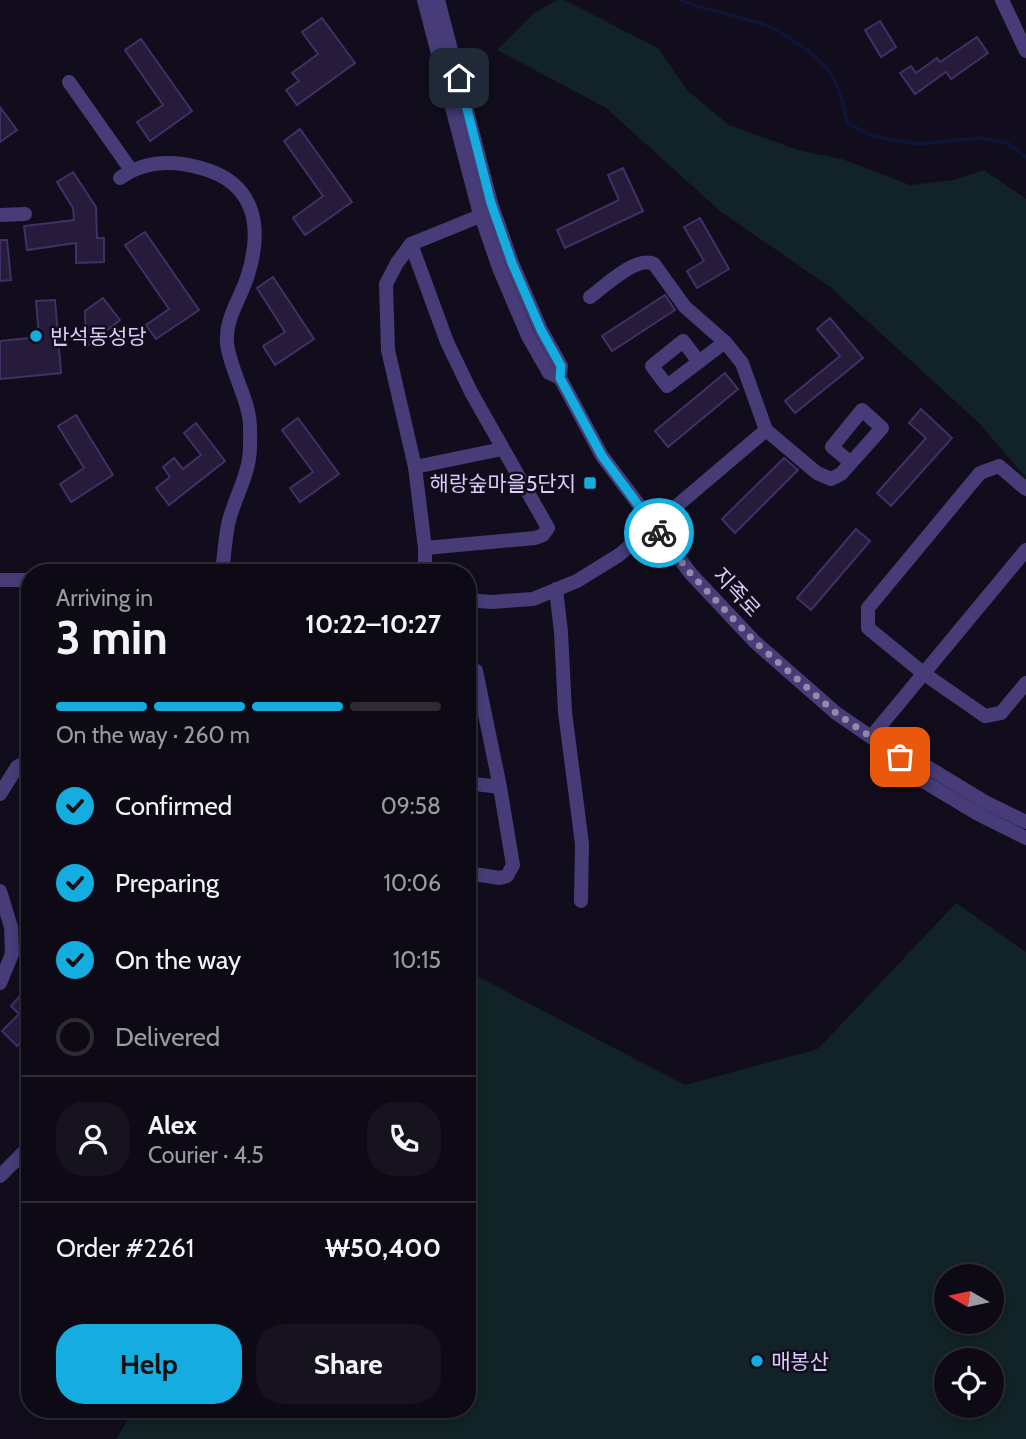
<!DOCTYPE html>
<html lang="en">
<head>
<meta charset="utf-8">
<style>
  body { margin:0; font-family:Cabin,"Noto Sans KR",sans-serif; background:#17131e; color:#f1f3f6; height:100vh; display:flex; flex-direction:column; font-size:26px; white-space:nowrap }
  * { box-sizing:border-box; margin:0 }
  p { font-size:23px; color:#9b9aa0 }
  .icon { flex:none; width:38px; height:38px; fill:none; stroke:currentColor; stroke-width:2; stroke-linecap:round; stroke-linejoin:round }
  .map { position:relative; flex:1; overflow:hidden }
  .sheet { position:absolute; left:21px; top:564px; width:455px; height:854px; display:flex; flex-direction:column; background:#0e0a15; border-radius:28px; box-shadow:0 4px 10px #0003,0 0 0 2px #2e2b34 }
  .sheet>* { flex:none }
  .needle { width:46px; rotate:279deg }
  .fabs { position:absolute; left:934px; top:1264px; display:grid; gap:14px }
  .fabs a { display:grid; place-items:center; width:70px; height:70px; border-radius:50%; background:#0e0a15; box-shadow:0 4px 10px #0003,0 0 0 2px #2e2b34; font-size:35px }
  .pin { position:absolute; display:grid; place-items:center; width:60px; height:60px; color:#fff; margin:-30px; border-radius:14px; box-shadow:0 4px 10px #0006 }
  .courier { position:absolute; display:grid; place-items:center; width:70px; height:70px; margin:-35px; border:5px solid #15addf; border-radius:50%; background:#fff; color:#222; box-shadow:0 2px 9px #0007 }
  .summary em { font-style:normal; font-weight:800 }
  .summary div { display:flex; flex-direction:column-reverse }
  .summary { display:flex; align-items:center; justify-content:space-between; height:119px; padding:0 35px }
  h1 { font-size:46px; font-weight:800; line-height:52px }
  .bar { display:grid; grid-template-columns:repeat(4,1fr); gap:10px 7px; align-content:center; height:84px; padding:0 35px }
  .bar i { height:9px; border-radius:5px; background:#2e2b34 }
  .bar .selected { background:#15addf }
  .bar p { grid-column:span 4 }
  .line { display:flex; align-items:center; gap:18px; padding:0 35px; border-top:2px solid #2e2b34 }
  .line div { flex:1 }
  .round { display:grid; place-items:center; flex:none; width:74px; height:74px; border-radius:28px; background:#17131e }
  ol { padding:0 35px; list-style:none }
  li { display:flex; align-items:center; gap:21px; height:77px }
  li p { margin-inline-start:auto }
  li .icon { padding:7px; border-radius:50%; background:#15addf; color:#111; stroke-width:4 }
  li:last-child { color:#9b9aa0 }
  li i { width:38px; height:38px; border:4px solid #2e2b34; border-radius:50% }
  .primary-button { display:flex; gap:14px; margin-top:auto; padding:14px 35px }
  .primary-button a { flex:1; height:80px; border-radius:28px; background:#15addf; color:#111; font-size:28px; font-weight:800; line-height:80px; text-align:center }
  .primary-button a+a { background:#17131e; color:#f1f3f6 }
  .map>svg:first-child { display:block }
  .green { fill:#112326; fill-rule:evenodd }
  .lines { fill:none; stroke-linecap:round; stroke-linejoin:round }
  .stream { stroke:#0d1636; stroke-width:3.5 }
  .building { fill:#261b3b; stroke:#422f65; stroke-width:2 }
  .minor { stroke:#473c77; stroke-width:14 }
  .done { stroke:#938aac; stroke-width:7; stroke-dasharray:0 12.6 }
  .route { stroke:#15addf; stroke-width:9 }
  .poi-dot { fill:#15addf; stroke:#120d1c; stroke-width:2.5 }
  .labels { text-anchor:middle; dominant-baseline:central; stroke-width:5; stroke-linejoin:round; paint-order:stroke }
  .poi-label { font-size:21px; fill:#d9cdfa; stroke:#120d1c; text-anchor:start }
  .street-label { font-size:21px; fill:#d9cdfa; stroke:#120d1c }
</style>
</head>
<body>
<div class="map">
<svg width="1026" height="1439" viewBox="0 0 1026 1439">
  <rect width="100%" height="100%" fill="#120d1c"/>
  <g class="green">
    <polygon points="557,0 564,0 658,48 688,91 729,125 801,151 842,159 910,185 954,180 984,170 1026,199 1026,478 978,422 830,287 720,211 606,108 497,50 534,13"/>
    <path d="M956 903 1026 952V1439H116L129 1418 123 1409H467V971L685 1085 818 1049ZM947 1276H992V1321H947ZM947 1360H992V1405H947Z"/>
  </g>
  <g class="lines">
    <path class="stream" d="M681 0C710 13 741 15 770 27 778 30 786 36 793 41 831 64 839 80 847 123L872 136 917 144 981 138 1007 143 1026 157"/>
  </g>
  <g class="building">
    <polygon points="322,18 355,63 297,105 286,90 299,81 292,73 318,54 302,32"/>
    <polygon points="880,21 896,47 881,57 865,30"/>
    <polygon points="977,37 988,53 951,79 946,72 915,94 900,73 911,66 916,73 937,58 940,62"/>
    <polygon points="141,39 192,111 150,141 137,122 163,105 125,50"/>
    <polygon points="0,107 17,130 0,142"/>
    <polygon points="300,129 352,202 305,235 293,218 323,196 284,141"/>
    <polygon points="623,168 643,211 565,248 557,230 619,200 608,175"/>
    <polygon points="73,172 96,207 97,238 104,238 104,262 76,263 76,243 27,250 24,226 74,220 73,208 57,182"/>
    <polygon points="700,218 729,269 697,288 687,271 704,261 684,227"/>
    <polygon points="145,232 199,310 156,339 146,325 169,309 125,245"/>
    <polygon points="0,240 7,240 11,280 0,281"/>
    <polygon points="273,277 314,339 275,365 263,346 285,332 257,288"/>
    <polygon points="665,295 675,310 612,351 602,336"/>
    <polygon points="103,298 120,320 86,347 85,311"/>
    <polygon points="55,300 61,373 0,379 0,341 39,337 36,301"/>
    <polygon points="830,318 863,358 795,413 785,401 840,356 817,329"/>
    <polygon points="725,373 738,389 668,447 655,431"/>
    <polygon points="921,409 952,438 891,506 877,493 926,438 909,423"/>
    <polygon points="76,415 113,475 71,502 60,484 84,468 58,426"/>
    <polygon points="298,418 339,474 300,502 290,488 313,472 282,430"/>
    <polygon points="196,423 225,461 169,505 156,488 170,477 163,467 174,458 183,469 201,455 184,433"/>
    <polygon points="784,458 798,470 735,533 722,519"/>
    <polygon points="856,529 870,541 811,610 797,598"/>
    <polygon points="19,997 27,1005 30,1003 30,1033 17,1046 2,1031 19,1014 11,1006"/>
  </g>
  <g class="lines">
    <g class="minor">
      <polyline points="424,0 478,207 499,268 528,336 549,373 560,378"/>
      <polyline points="438,0 491,203 512,263 541,330 561,366 560,378 602,456 691,574 755,642 836,713 900,757 911,757 985,802 1026,822"/>
      <polyline points="1002,0 1026,51"/>
      <polyline points="69,82 131,170"/>
      <path d="M120 178C144 161 173 160 201 168 257 183 263 229 247 278 239 301 225 319 227 344 231 372 249 399 250 426 250 438 251 453 248 464 244 485 232 504 228 525 225 540 224 557 222 572"/>
      <polyline points="0,215 25,214"/>
      <polyline points="411,244 447,342 471,392 548,528 543,535 535,538 425,548"/>
      <path d="M590 297C605 286 637 255 654 264L685 307 725 342 742 363 766 430 817 473 831 479 841 474 882 428 862 410 832 447 851 463"/>
      <polyline points="699,362 683,341 652,366 667,386 725,342"/>
      <polyline points="415,467 502,449"/>
      <polyline points="1026,489 999,466 980,473 868,608 868,628 923,673 985,716 1001,713 1026,683"/>
      <polyline points="425,572 425,548 415,467 388,350 386,284 397,263 411,244 480,216"/>
      <polyline points="0,580 30,580"/>
      <polyline points="556,589 561,632 565,712 582,844 581,901"/>
      <polyline points="467,600 491,602 533,599 577,581 619,555 766,430"/>
      <polyline points="467,670 476,671 500,787 513,865 507,876 500,878 467,873"/>
      <polyline points="871,737 1026,550"/>
      <polyline points="900,757 903,769 978,814 1026,838"/>
      <polyline points="467,783 500,787"/>
      <polyline points="0,794 17,767 30,760"/>
      <polyline points="0,891 11,927 12,954 0,983"/>
      <polyline points="0,1176 30,1146"/>
    </g>
  </g>
  <g class="lines">
    <polyline class="done" points="659,533 691,574 755,642 836,713 900,757"/>
    <polyline class="route" points="459,78 491,203 512,263 541,330 561,366 560,378 602,456 659,533"/>
  </g>
  <g class="poi-dot">
    <circle cx="36" cy="336" r="7"/>
    <rect x="583" y="476" width="14" height="14" rx="3.5"/>
    <circle cx="757" cy="1361" r="7"/>
  </g>
  <g class="labels">
    <g class="poi-label">
      <text x="50" y="336">반석동성당</text>
      <text x="576" y="483" text-anchor="end">해랑숲마을5단지</text>
      <text x="771" y="1361">매봉산</text>
    </g>
    <g class="street-label">
      <text transform="translate(737 592) rotate(47)">지족로</text>
    </g>
  </g>
</svg>
<div class="fabs">
<a><svg class="needle" viewBox="-14 -14 28 28"><path d="M0-13l5 13h-10z" fill="#e53935"/><path d="M0 13l5-13h-10z" fill="#9b9aa0"/></svg></a>
<a><svg class="icon" aria-label="locate" viewBox="0 0 24 24"><circle cx="12" cy="12" r="6"/><path d="M12 2v4M12 18v4M2 12h4M18 12h4"/></svg></a>
</div>
<div class="pin" style="left:900px;top:757px;background:#ea580c"><svg class="icon" aria-label="bag" viewBox="0 0 24 24"><path d="M5 8h14l-1 12H6zM9 8a3 3 0 0 1 6 0"/></svg></div>
<div class="pin" style="left:459px;top:78px;background:#1f2937"><svg class="icon" aria-label="home" viewBox="0 0 24 24"><path d="M3 11l9-7 9 7M6 9v11h12V9"/></svg></div>
<div class="courier" style="left:659px;top:533px"><svg class="icon" aria-label="bike" viewBox="0 0 24 24"><circle cx="6" cy="16" r="4"/><circle cx="18" cy="16" r="4"/><path d="M6 16l4-8h5l3 8M10 8l3 8H6M13 5h3"/></svg></div>
<section class="sheet">
<div class="summary"><div><h1>3 min</h1><p>Arriving in</p></div><em>10:22–10:27</em></div>
<div class="bar"><i class="selected"></i><i class="selected"></i><i class="selected"></i><i></i><p>On the way · 260 m</p></div>
<ol>
<li><svg class="icon" aria-label="check" viewBox="0 0 24 24"><path d="M5 12l5 5 9-10"/></svg>Confirmed<p>09:58</p></li>
<li><svg class="icon" aria-label="check" viewBox="0 0 24 24"><path d="M5 12l5 5 9-10"/></svg>Preparing<p>10:06</p></li>
<li><svg class="icon" aria-label="check" viewBox="0 0 24 24"><path d="M5 12l5 5 9-10"/></svg>On the way<p>10:15</p></li>
<li><i></i>Delivered</li>
</ol>
<div class="line" style="height:126px"><a class="round"><svg class="icon" aria-label="person" viewBox="0 0 24 24"><circle cx="12" cy="8" r="4"/><path d="M4 21q1-7 8-7t8 7"/></svg></a><div><b>Alex</b><p>Courier · 4.5</p></div><a class="round"><svg class="icon" aria-label="phone" viewBox="0 0 24 24"><path d="M5 4h4l2 5-3 2q2 4 5 5l2-3 5 2v4C11 20 4 13 5 4z"/></svg></a></div>
<div class="line" style="height:91px"><div>Order #2261</div><b>₩50,400</b></div>
<div class="primary-button"><a>Help</a><a>Share</a></div>
</section>
</div>
</body>
</html>
